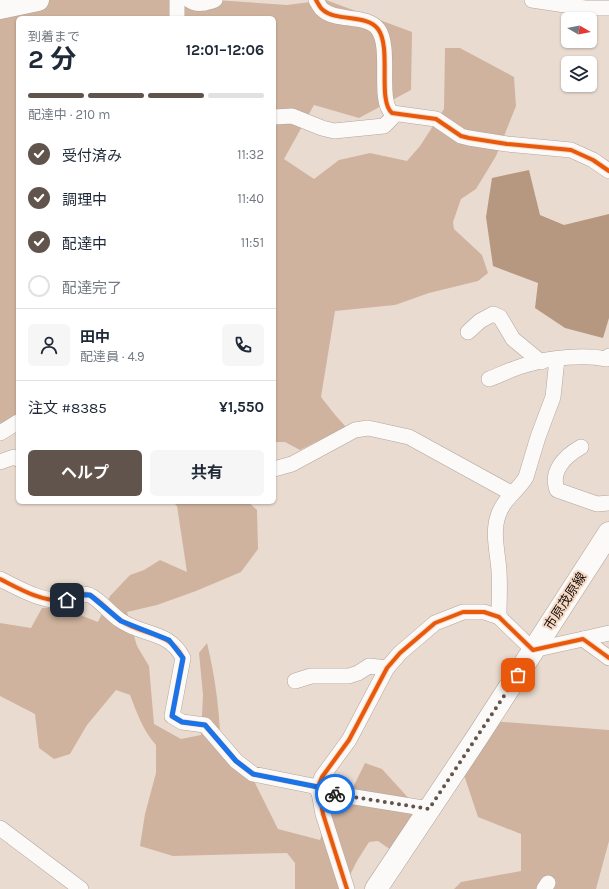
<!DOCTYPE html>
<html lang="ja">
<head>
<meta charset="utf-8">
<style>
  body { margin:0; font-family:Karla,"Noto Sans JP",sans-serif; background:#f6f6f7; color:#1f2937; height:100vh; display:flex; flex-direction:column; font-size:15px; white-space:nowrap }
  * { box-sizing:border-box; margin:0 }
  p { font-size:13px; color:#747a83 }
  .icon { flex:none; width:22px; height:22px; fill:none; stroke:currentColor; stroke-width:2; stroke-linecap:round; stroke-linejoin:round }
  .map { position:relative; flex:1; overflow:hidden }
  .details { position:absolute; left:16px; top:16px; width:260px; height:488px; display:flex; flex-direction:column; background:#fff; border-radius:6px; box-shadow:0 1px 3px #0004 }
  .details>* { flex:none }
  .needle { width:26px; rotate:99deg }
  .tools { position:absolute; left:561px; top:12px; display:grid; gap:8px }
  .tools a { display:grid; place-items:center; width:36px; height:36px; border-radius:6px; background:#fff; box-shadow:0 1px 3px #0004; font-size:20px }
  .pin { position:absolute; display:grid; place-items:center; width:34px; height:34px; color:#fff; margin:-17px; border-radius:8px; box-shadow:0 2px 6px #0006 }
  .courier { position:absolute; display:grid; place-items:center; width:40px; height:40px; margin:-20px; border:3px solid #1a73e8; border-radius:50%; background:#fff; color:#222; box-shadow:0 1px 5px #0007 }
  .overview em { font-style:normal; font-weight:700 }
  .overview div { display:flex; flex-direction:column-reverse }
  .overview { display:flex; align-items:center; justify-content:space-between; height:68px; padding:0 12px }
  h1 { font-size:26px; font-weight:700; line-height:30px }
  .bar { display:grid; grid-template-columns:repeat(4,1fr); gap:6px 4px; align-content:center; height:48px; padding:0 12px }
  .bar i { height:5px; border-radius:3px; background:#e0e1e3 }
  .bar .active { background:#60544d }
  .bar p { grid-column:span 4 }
  .line { display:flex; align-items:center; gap:10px; padding:0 12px; border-top:1px solid #e0e1e3 }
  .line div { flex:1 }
  .round { display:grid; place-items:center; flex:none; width:42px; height:42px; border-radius:6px; background:#f6f6f7 }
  ol { padding:0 12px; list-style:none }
  li { display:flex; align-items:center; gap:12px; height:44px }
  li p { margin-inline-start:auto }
  li .icon { padding:4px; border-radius:50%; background:#60544d; color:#fff; stroke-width:4 }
  li:last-child { color:#747a83 }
  li i { width:22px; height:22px; border:2px solid #e0e1e3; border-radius:50% }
  .action { display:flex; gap:8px; margin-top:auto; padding:8px 12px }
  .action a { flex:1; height:46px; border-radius:6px; background:#60544d; color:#fff; font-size:16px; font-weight:700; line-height:46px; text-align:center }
  .action a+a { background:#f6f6f7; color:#1f2937 }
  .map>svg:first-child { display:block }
  .forest { fill:#cfb39e }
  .water { fill:#b69780 }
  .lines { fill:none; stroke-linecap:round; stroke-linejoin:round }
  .street-casing { stroke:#b1a59d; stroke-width:16 }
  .primary-casing { stroke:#b1a59d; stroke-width:23 }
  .highway-casing { stroke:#b1a59d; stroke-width:23 }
  .street { stroke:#fcfaf8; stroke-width:15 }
  .primary { stroke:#fcfaf8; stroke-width:22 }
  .highway { stroke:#fcfaf8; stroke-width:22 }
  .cycleway-casing { stroke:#f5d9c5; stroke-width:6 }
  .cycleway { stroke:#e8590c; stroke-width:4 }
  .done { stroke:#60544d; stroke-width:4; stroke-dasharray:0 7.2 }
  .route { stroke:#1a73e8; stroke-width:5 }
  .labels { text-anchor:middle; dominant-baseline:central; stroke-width:4; stroke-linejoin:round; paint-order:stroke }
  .street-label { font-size:13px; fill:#150c06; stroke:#f5d9c5 }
</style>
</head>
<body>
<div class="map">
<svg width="609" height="889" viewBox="0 0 609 889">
  <rect width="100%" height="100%" fill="#eadbd0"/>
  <g class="forest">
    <polygon points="0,0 215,0 287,5 326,0 412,32 411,90 359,118 314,105 284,159 314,179 339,160 370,153 407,161 420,146 444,109 445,48 460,48 514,77 516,106 496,156 476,189 461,199 453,222 454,229 482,255 488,273 478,281 429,293 395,305 335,311 321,397 336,416 346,427 300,450 285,442 274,442 274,18 18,18 18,417 0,423"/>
    <path d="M173 502H248L257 510 258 549 241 572 196 591 157 605 127 612 137 646 149 666 154 724 181 739 201 735 203 695 199 653 207 643C216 680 220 715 221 754L254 781 278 829 320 840 331 807 344 806 365 763 382 769 413 803 412 819 394 852 378 841 369 842 357 861 343 889H295V863L287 853 173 856 140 846 145 814 156 773V745C143 731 137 713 130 695L116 690 87 725 70 754 54 759 39 748 35 714 0 696V623L31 628 42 608 69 607 80 615 98 622 110 596 130 575 144 570 160 560 187 572 177 506Z"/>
    <polygon points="477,720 609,730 609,841 596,889 454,889 461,882 521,871 521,834 478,817 463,772"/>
  </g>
  <polygon class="water" points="529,170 540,215 564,225 609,214 609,318 603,338 565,328 535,308 538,283 493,266 486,217 492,178"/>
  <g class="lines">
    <g class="street-casing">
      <g id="street">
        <polyline points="177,0 177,18"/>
        <path d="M189 0C197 6 207 3 215 0"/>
        <path d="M316 0C318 3 320 8 323 10 337 22 367 14 378 29 392 48 377 100 392 113L436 119 461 136 469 138 507 144 571 150 593 160 609 171"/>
        <polyline points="532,0 585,8 609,8"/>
        <polyline points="274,117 292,116 322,128 334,131 384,126 392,118 392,113"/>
        <polyline points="468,332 480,321 493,314 500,317 513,339 541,362"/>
        <path d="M489 379C502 374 516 367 529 364 550 358 585 354 606 359L609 356"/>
        <polyline points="0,433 18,422"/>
        <path d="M581 447C565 456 550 471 557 490L597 504 609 503"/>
        <polyline points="0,462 14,457 18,459"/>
        <polyline points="274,469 292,464 355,430 368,428 409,437 511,493"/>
        <path d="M0 579C20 589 43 603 66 600 74 599 80 592 89 595 97 597 112 615 120 620 142 636 169 630 183 658L172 716 182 722 205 725 236 761 253 774 318 787"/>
        <path d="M499 617C499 602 500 586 499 571 498 554 492 533 498 516 503 499 518 491 526 477L538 437 553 397 557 359"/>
        <polyline points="583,639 609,633"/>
        <polyline points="295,681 311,676 349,676 358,673 369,666 387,668"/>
        <polyline points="318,791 429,809"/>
        <polyline points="0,828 81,889"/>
        <polyline points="347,889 323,814 318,787 322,777 349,740 387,668 400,653 435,623 463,612 484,612 499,617 533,650 583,639 609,658"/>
        <polyline points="544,889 548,883"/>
      </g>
    </g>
    <g class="primary-casing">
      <polyline id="primary" points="376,889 478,736 609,533"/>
    </g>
    <g class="highway-casing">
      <polyline id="highway" points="0,8 38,0"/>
    </g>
    <use href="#street" class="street"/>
    <use href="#primary" class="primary"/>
    <use href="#highway" class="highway"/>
    <g class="cycleway-casing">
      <g id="cycleway">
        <path d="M316 0C318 3 320 8 323 10 337 22 367 14 378 29 392 48 377 100 392 113L436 119 461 136 469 138 507 144 571 150 593 160 609 171"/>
        <path d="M0 579C20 589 43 603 66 600 74 599 80 592 89 595 97 597 112 615 120 620 142 636 169 630 183 658L172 716 182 722 205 725 236 761 253 774 318 787"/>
        <polyline points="347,889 323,814 318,787 322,777 349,740 387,668 400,653 435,623 463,612 484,612 499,617 533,650 583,639 609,658"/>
      </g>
    </g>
    <use href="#cycleway" class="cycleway"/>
  </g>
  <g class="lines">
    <polyline class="done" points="335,794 429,809 518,675"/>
    <polyline class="route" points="67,600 80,595 90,595 121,621 169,640 183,658 172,716 182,722 205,725 236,761 253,774 318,787 318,791 335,794"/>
  </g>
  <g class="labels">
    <g class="street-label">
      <text transform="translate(565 601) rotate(-57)">市原茂原線</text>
    </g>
  </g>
</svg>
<div class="tools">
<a><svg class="needle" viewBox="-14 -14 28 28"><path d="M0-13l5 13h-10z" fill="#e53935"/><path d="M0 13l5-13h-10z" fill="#747a83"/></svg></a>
<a><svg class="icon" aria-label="layers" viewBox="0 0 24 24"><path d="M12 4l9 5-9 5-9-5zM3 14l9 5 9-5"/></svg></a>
</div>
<div class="pin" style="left:518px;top:675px;background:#ea580c"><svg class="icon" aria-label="bag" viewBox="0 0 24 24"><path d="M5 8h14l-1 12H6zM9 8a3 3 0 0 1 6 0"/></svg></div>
<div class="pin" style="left:67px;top:600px;background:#1f2937"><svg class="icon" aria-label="home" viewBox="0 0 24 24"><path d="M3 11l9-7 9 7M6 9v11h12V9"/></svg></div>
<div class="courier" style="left:335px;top:794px"><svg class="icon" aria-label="bike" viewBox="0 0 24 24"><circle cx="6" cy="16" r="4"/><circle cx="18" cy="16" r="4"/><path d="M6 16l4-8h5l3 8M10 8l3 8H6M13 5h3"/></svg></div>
<section class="details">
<div class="overview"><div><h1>2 分</h1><p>到着まで</p></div><em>12:01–12:06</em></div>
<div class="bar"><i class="active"></i><i class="active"></i><i class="active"></i><i></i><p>配達中 · 210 m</p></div>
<ol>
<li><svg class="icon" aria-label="check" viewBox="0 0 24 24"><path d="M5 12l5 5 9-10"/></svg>受付済み<p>11:32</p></li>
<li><svg class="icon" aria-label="check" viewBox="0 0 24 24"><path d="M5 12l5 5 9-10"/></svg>調理中<p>11:40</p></li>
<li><svg class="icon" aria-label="check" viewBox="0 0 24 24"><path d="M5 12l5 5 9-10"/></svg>配達中<p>11:51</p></li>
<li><i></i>配達完了</li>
</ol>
<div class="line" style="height:72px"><a class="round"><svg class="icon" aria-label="person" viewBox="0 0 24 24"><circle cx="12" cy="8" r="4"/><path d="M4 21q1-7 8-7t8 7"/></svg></a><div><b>田中</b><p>配達員 · 4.9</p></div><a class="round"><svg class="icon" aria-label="phone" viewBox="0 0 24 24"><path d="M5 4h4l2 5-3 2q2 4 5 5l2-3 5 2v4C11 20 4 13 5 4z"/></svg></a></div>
<div class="line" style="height:52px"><div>注文 #8385</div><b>¥1,550</b></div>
<div class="action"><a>ヘルプ</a><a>共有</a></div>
</section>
</div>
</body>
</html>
